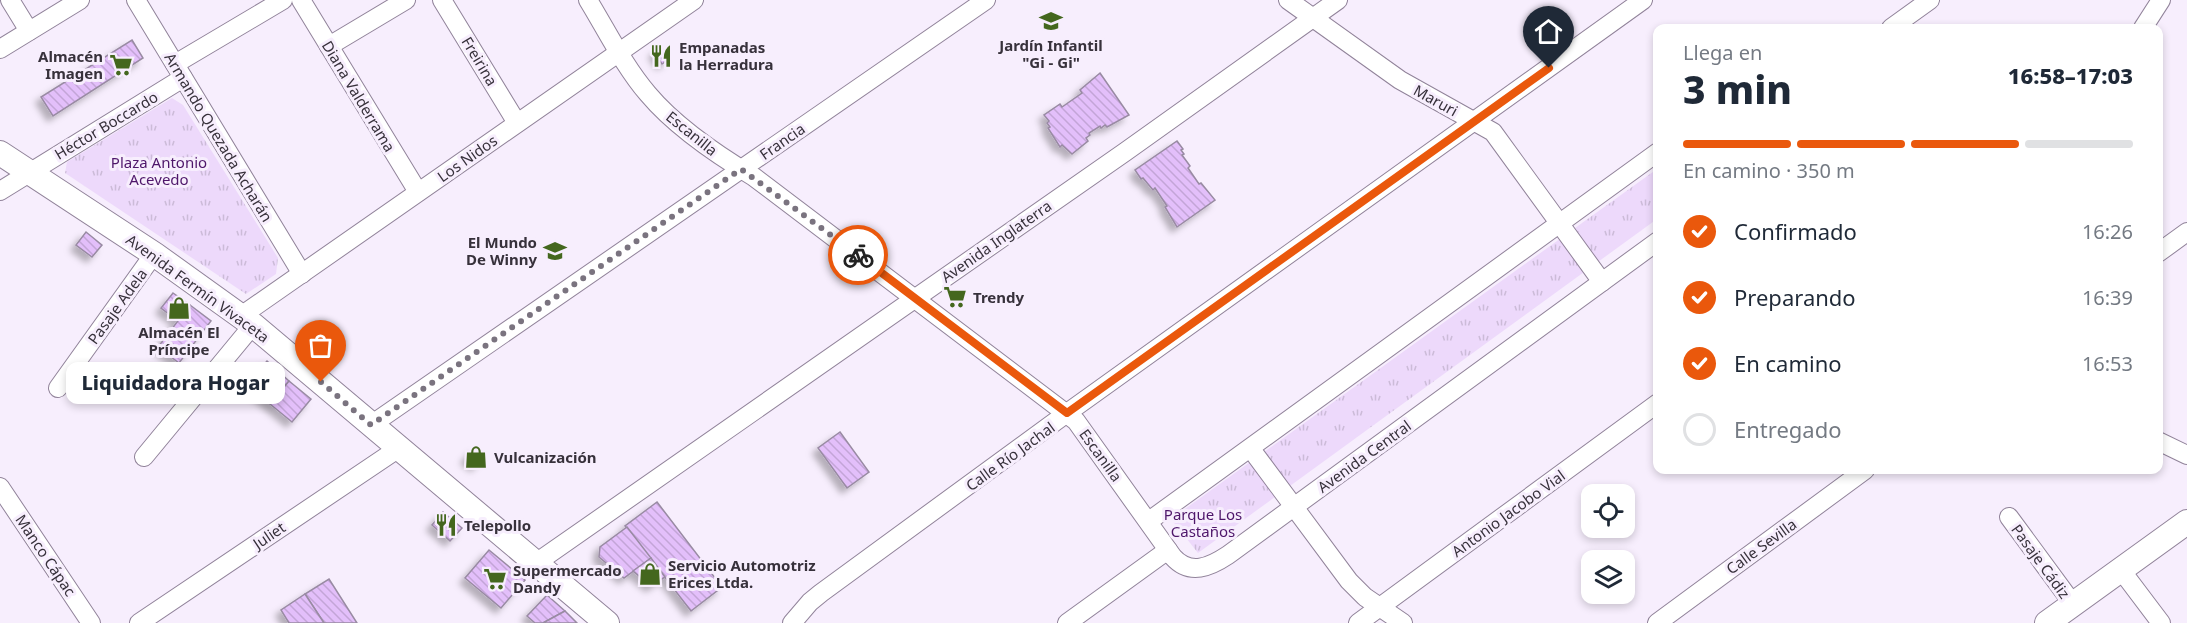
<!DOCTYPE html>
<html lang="es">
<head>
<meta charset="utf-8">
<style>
  body { margin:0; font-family:"Noto Sans",sans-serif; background:#f6f6f7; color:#1f2937; height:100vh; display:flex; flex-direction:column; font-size:22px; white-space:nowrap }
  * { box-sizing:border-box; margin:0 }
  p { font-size:20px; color:#747a83 }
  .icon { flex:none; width:33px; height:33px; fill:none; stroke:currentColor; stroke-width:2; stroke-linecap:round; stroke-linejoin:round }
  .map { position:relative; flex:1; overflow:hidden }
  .drawer { position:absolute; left:1653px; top:24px; width:510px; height:450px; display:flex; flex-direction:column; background:#fff; border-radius:12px; box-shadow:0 3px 9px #0003 }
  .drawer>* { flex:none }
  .fabs { position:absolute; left:1581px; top:484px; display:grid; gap:12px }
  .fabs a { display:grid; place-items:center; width:54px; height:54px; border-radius:12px; background:#fff; box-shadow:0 3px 9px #0003; font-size:30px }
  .pin { position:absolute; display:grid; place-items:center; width:51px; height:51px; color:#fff; margin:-62px -26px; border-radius:50% 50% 50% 0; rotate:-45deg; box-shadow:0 0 6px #0007 }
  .pin .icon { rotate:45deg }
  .courier { position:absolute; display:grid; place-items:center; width:60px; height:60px; margin:-30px; border:4px solid #ea580c; border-radius:50%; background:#fff; color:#222; box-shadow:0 2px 8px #0007 }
  .bubble { position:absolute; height:42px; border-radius:12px; background:#fff; box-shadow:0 3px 9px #0003; font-size:20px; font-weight:800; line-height:42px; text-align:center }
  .head em { font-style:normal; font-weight:800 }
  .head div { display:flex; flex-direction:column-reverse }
  .head { display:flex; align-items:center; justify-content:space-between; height:102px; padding:0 30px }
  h1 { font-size:39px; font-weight:800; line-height:45px }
  .bar { display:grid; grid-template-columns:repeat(4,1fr); gap:9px 6px; align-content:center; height:72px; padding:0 30px }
  .bar i { height:8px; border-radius:4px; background:#e0e1e3 }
  .bar .on { background:#ea580c }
  .bar p { grid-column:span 4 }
  ol { padding:0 30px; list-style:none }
  li { display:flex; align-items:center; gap:18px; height:66px }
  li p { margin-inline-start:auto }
  li .icon { padding:6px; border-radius:50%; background:#ea580c; color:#fff; stroke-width:4 }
  li:last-child { color:#747a83 }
  li i { width:33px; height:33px; border:3px solid #e0e1e3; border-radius:50% }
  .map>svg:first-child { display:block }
  .park { fill:url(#park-tufts) }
  .building { fill:url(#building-back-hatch); stroke:#998ba3; stroke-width:1.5; filter:url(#shadow) }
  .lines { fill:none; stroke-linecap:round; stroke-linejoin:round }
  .minor-casing { stroke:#91839a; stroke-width:20 }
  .secondary-casing { stroke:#91839a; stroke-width:26 }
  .minor { stroke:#fff; stroke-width:18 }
  .secondary { stroke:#fff; stroke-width:24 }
  .done { stroke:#7a737f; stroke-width:6; stroke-dasharray:0 10.8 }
  .route { stroke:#ea580c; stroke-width:8 }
  .labels { text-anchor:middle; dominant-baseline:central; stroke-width:6; stroke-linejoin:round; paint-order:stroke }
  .poi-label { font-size:15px; font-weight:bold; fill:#37313b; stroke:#f7eefd; text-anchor:start }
  .street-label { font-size:15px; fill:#37313b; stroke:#f7eefd }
  .park-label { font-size:15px; fill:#4e166a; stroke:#f7eefd }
</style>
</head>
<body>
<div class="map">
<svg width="2187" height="623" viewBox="0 0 2187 623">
  <defs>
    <pattern id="park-tufts" width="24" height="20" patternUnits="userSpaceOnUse" patternTransform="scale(1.5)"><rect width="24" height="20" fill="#edd9fb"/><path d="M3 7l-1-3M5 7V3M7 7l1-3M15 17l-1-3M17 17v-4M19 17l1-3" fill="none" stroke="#ccbbd8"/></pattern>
    <pattern id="building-back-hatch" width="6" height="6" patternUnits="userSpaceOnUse" patternTransform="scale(1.5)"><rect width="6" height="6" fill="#e3bffa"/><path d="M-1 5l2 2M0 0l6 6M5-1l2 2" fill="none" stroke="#c3a5d7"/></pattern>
    <filter id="shadow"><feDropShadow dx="-5.5" dy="5.5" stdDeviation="3" flood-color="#0004"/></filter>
  </defs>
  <rect width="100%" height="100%" fill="#f7eefd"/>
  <g class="park">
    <polygon points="172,98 183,105 278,258 276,274 246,294 65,173 67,162"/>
    <polygon points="1657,169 1657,219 1198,553 1171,519"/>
  </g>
  <g class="building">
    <polygon points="132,40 143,58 53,116 41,97"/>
    <polygon points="661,47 669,59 662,64 654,52"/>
    <polygon points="1100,73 1129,115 1107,127 1105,125 1101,128 1100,126 1089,133 1090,135 1086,138 1088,141 1072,154 1062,145 1060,147 1048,128 1050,127 1047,123 1049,121 1044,115 1060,104 1062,107 1082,93 1080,90"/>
    <polygon points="1177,141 1183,149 1181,150 1184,154 1182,155 1190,166 1188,168 1199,184 1201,183 1215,200 1177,227 1165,207 1167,206 1155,188 1153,190 1143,178 1141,179 1135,170"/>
    <polygon points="86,232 102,245 92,257 76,245"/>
    <polygon points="173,293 190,305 178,321 161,308"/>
    <polygon points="190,305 211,321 179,363 158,347"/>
    <polygon points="267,361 289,381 270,404 247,384"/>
    <polygon points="289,381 311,399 292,422 270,404"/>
    <polygon points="840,432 869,472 847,488 818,448"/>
    <polygon points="475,448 485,456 476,466 466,458"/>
    <polygon points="657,502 722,587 691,611 625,526"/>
    <polygon points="443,512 462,528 450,541 432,525"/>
    <polygon points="627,527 651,558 624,578 599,557 600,547"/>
    <polygon points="489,550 525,580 501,608 465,578"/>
    <polygon points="651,558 665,577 651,586 633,571"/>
    <polygon points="329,579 357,623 324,623 305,594"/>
    <polygon points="305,594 324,623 289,623 281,610"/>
    <polygon points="547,595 565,611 543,623 535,623 527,616"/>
    <polygon points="565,611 577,623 543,623"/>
  </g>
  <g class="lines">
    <g class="minor-casing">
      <g id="minor">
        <polyline points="10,0 29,31"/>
        <polyline points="136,0 302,274"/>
        <polyline points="301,0 418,192"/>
        <polyline points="442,0 517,123"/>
        <path d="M588 0C607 31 624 66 648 94 674 125 719 156 754 177L1076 421 1173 557C1190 576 1210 567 1228 555L1658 241"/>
        <polyline points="1288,0 1400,80 1493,132 1602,282"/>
        <polyline points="1891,28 1930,0"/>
        <polyline points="2143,28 2161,0"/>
        <polyline points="329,46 406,0"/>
        <polyline points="0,49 80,0"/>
        <polyline points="175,64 283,0"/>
        <polyline points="0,191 183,78"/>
        <polyline points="2158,253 2187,232"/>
        <polyline points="241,316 694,0"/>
        <polyline points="58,388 154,254"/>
        <polyline points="371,425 986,0"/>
        <polyline points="2158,441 2187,455"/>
        <polyline points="1251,449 1349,581 1365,597 1403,623"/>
        <polyline points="144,457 253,325"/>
        <polyline points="0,487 91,623"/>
        <polyline points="2009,517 2073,604"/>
        <polyline points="1149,521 1658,152"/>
        <polyline points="536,563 1125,152 1338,0"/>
        <polyline points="2121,570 2161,623"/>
        <polyline points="139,623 399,448"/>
        <polyline points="792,623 810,602 821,593 1067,413 1643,0"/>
        <polyline points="1067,623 1168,550"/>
        <polyline points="1358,623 1658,403"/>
        <polyline points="1657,623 1865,470"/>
      </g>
    </g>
    <g class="secondary-casing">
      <g id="secondary">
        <polyline points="0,153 154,254 253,325 607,623"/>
        <polyline points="2047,623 2187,522"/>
      </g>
    </g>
    <use href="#minor" class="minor"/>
    <use href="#secondary" class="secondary"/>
  </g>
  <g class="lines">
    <polyline class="done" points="321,382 371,425 741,169 858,255"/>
    <polyline class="route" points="858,255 1067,413 1549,68"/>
  </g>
  <defs>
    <g id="school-bare" transform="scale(1.8)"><path d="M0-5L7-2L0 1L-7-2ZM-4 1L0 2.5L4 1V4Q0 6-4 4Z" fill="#44671e" stroke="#f7eefd" stroke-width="2.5" paint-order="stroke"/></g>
    <g id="restaurant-bare" transform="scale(1.8)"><path d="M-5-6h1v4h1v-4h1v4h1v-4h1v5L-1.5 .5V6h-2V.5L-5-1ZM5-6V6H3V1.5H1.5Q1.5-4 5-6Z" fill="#44671e" stroke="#f7eefd" stroke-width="2.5" paint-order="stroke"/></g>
    <g id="supermarket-bare" transform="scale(1.8)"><path d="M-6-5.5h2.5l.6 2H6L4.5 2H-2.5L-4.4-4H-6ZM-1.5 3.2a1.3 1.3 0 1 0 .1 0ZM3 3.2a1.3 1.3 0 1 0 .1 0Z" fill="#44671e" stroke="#f7eefd" stroke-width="2.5" paint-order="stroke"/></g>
    <g id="shop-bare" transform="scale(1.8)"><path d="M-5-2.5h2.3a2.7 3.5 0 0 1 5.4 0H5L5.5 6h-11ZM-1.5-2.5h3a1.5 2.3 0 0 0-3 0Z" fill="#44671e" stroke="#f7eefd" stroke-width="2.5" paint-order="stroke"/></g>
  </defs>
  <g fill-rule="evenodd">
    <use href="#school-bare" x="1051" y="21"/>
    <use href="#restaurant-bare" x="661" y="56"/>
    <use href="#supermarket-bare" x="121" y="65"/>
    <use href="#school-bare" x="555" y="251"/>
    <use href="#supermarket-bare" x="955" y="297"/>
    <use href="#shop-bare" x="179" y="308"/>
    <use href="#shop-bare" x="476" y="457"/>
    <use href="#restaurant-bare" x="446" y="525"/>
    <use href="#shop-bare" x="650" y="574"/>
    <use href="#supermarket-bare" x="495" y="579"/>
  </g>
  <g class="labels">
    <g class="poi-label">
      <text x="1051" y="45" text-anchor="middle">Jardín Infantil<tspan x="1051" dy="17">"Gi - Gi"</tspan></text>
      <text x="679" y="47">Empanadas<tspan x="679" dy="17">la Herradura</tspan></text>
      <text x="103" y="56" text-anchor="end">Almacén<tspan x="103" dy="17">Imagen</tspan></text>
      <text x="537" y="242" text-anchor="end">El Mundo<tspan x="537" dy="17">De Winny</tspan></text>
      <text x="973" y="297">Trendy</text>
      <text x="179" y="332" text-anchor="middle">Almacén El<tspan x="179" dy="17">Príncipe</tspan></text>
      <text x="494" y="457">Vulcanización</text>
      <text x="464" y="525">Telepollo</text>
      <text x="668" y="565">Servicio Automotriz<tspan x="668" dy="17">Erices Ltda.</tspan></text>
      <text x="513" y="570">Supermercado<tspan x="513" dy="17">Dandy</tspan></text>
    </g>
    <g class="street-label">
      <text transform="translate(480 61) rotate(59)">Freirina</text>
      <text transform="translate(359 96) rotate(59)">Diana Valderrama</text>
      <text transform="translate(1436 100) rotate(29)">Maruri</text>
      <text transform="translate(106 125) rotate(-31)">Héctor Boccardo</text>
      <text transform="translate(692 133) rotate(39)">Escanilla</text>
      <text transform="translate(219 137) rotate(59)">Armando Quezada Acharán</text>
      <text transform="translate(782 141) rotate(-35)">Francia</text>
      <text transform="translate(467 158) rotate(-35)">Los Nidos</text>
      <text transform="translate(996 241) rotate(-35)">Avenida Inglaterra</text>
      <text transform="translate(198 288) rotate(36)">Avenida Fermín Vivaceta</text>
      <text transform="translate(117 306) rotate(-54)">Pasaje Adela</text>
      <text transform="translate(1101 455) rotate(54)">Escanilla</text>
      <text transform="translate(1010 456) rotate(-36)">Calle Río Jachal</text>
      <text transform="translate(1364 456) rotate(-36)">Avenida Central</text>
      <text transform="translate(1508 513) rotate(-36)">Antonio Jacobo Vial</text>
      <text transform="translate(269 535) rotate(-34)">Juliet</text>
      <text transform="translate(1761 546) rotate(-36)">Calle Sevilla</text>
      <text transform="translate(46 555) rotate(56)">Manco Cápac</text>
      <text transform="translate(2041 561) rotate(54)">Pasaje Cádiz</text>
    </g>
    <g class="park-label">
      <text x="159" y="162">Plaza Antonio<tspan x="159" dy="17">Acevedo</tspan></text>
      <text x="1203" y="514">Parque Los<tspan x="1203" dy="17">Castaños</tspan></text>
    </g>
  </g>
</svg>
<div class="fabs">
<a><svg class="icon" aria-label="locate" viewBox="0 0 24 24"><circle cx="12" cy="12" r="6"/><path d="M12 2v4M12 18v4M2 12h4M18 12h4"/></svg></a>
<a><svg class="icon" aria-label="layers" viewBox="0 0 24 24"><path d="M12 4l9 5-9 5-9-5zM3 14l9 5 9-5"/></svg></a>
</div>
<div class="pin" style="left:321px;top:382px;background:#ea580c"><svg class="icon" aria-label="bag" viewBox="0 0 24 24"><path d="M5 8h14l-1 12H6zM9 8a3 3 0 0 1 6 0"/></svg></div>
<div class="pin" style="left:1549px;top:68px;background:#1f2937"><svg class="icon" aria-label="home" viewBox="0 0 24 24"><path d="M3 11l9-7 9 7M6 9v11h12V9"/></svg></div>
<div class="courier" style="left:858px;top:255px"><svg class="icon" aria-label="bike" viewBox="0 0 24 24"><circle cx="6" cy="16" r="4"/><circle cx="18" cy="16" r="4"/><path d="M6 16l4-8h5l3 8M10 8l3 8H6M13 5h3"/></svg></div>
<div class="bubble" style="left:66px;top:362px;width:219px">Liquidadora Hogar</div>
<section class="drawer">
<div class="head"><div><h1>3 min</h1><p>Llega en</p></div><em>16:58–17:03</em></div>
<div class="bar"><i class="on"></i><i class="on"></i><i class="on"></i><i></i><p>En camino · 350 m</p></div>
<ol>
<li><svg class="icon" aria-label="check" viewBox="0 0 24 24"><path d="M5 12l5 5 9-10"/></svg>Confirmado<p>16:26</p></li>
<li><svg class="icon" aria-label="check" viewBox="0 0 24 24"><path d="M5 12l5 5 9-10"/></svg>Preparando<p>16:39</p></li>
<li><svg class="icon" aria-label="check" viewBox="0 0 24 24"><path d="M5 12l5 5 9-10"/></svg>En camino<p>16:53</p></li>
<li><i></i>Entregado</li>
</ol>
</section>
</div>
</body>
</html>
